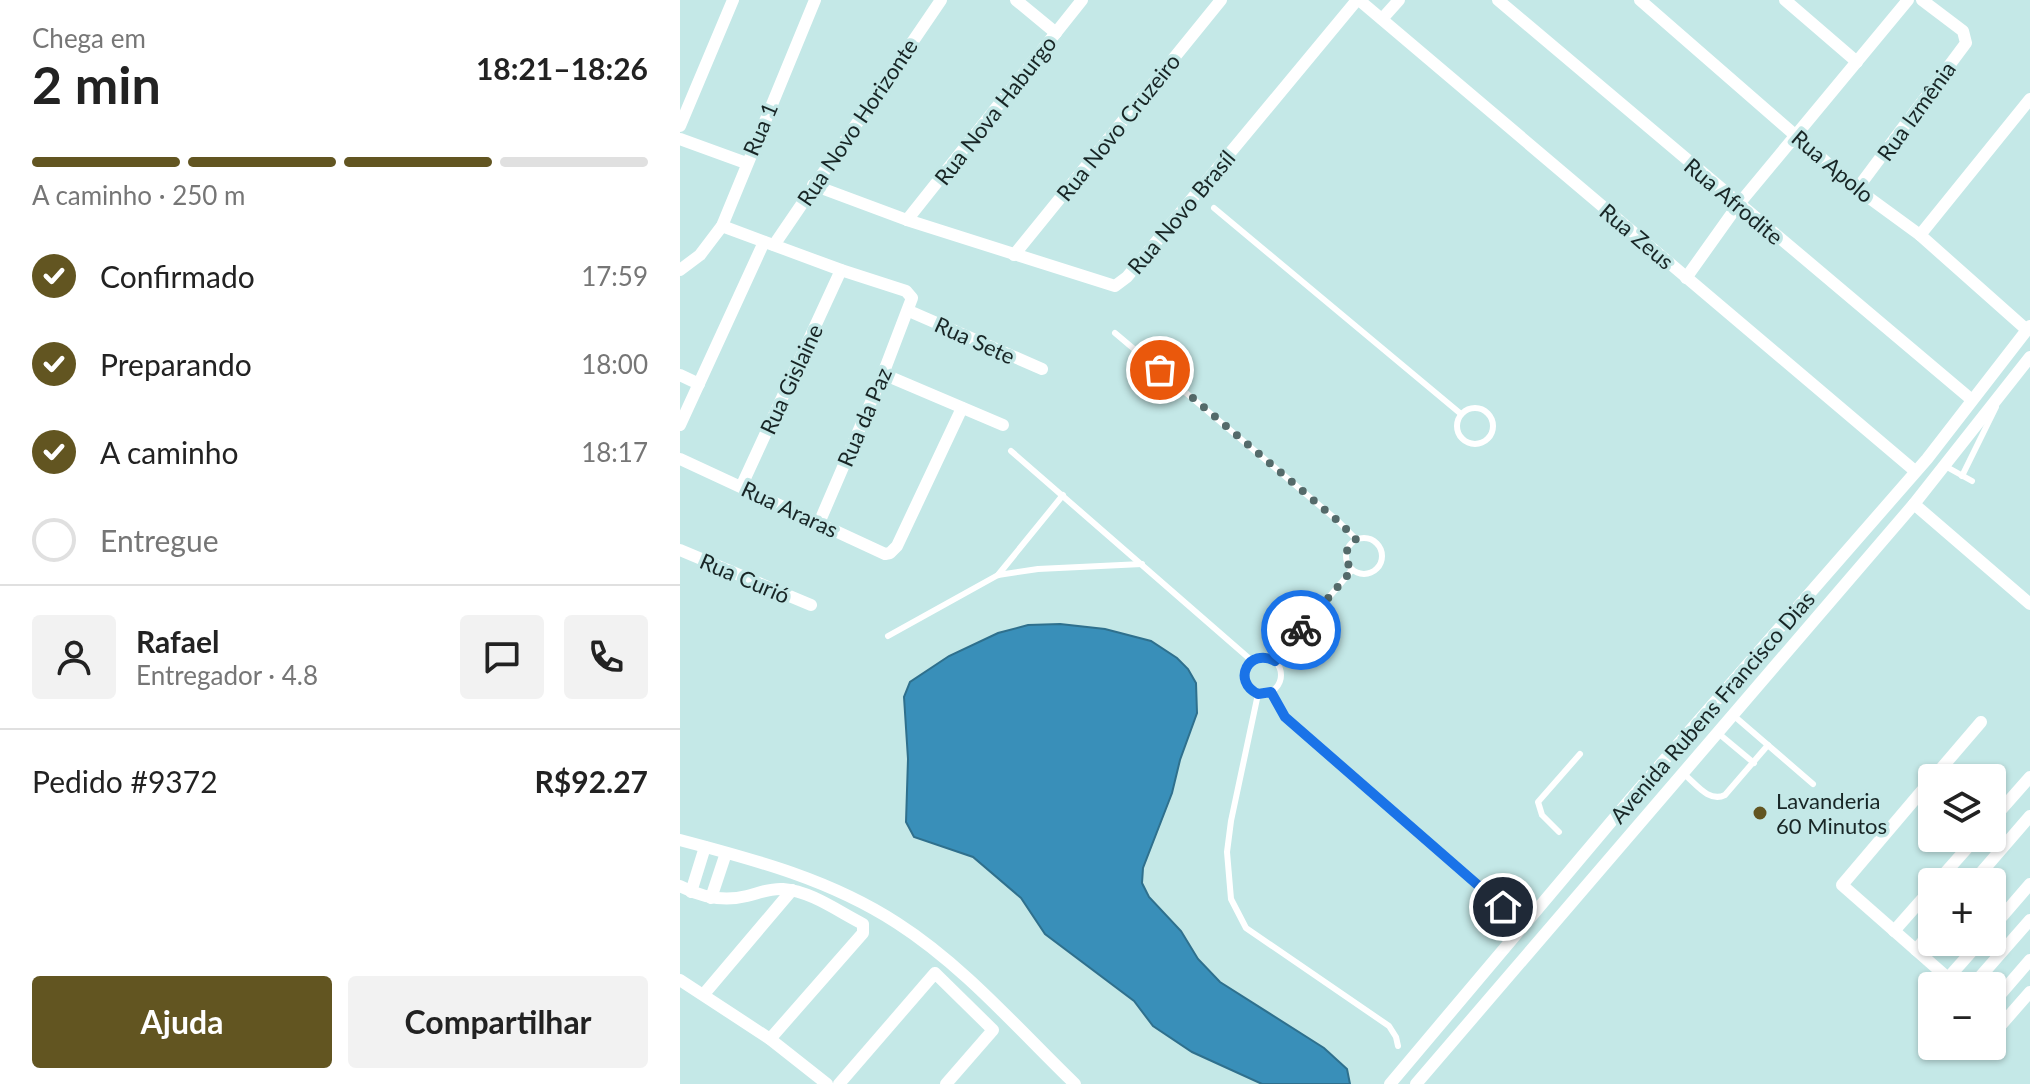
<!DOCTYPE html>
<html lang="pt">
<head>
<meta charset="utf-8">
<style>
  body { margin:0; font-family:Lato,sans-serif; background:#f2f2f2; color:#222; height:100vh; display:flex; flex-direction:column; font-size:30px; white-space:nowrap }
  * { box-sizing:border-box; margin:0 }
  p { font-size:26px; color:#767676 }
  .icon { flex:none; width:44px; height:44px; fill:none; stroke:currentColor; stroke-width:2; stroke-linecap:round; stroke-linejoin:round }
  .map { position:relative; flex:1; overflow:hidden }
  .sheet { display:flex; flex-direction:column; background:#fff; width:680px }
  .sheet>* { flex:none }
  .buttons { position:absolute; left:1238px; top:764px; display:grid; gap:16px }
  .buttons a { display:grid; place-items:center; width:88px; height:88px; border-radius:8px; background:#fff; box-shadow:0 2px 6px #0004; font-size:40px }
  .pin { position:absolute; display:grid; place-items:center; width:68px; height:68px; color:#fff; margin:-34px; border:4px solid #fff; border-radius:50%; box-shadow:0 2px 8px #0007 }
  .courier { position:absolute; display:grid; place-items:center; width:80px; height:80px; margin:-40px; border:6px solid #1a73e8; border-radius:50%; background:#fff; color:#222; box-shadow:0 2px 10px #0007 }
  .headline em { font-style:normal; font-weight:700 }
  .headline div { display:flex; flex-direction:column-reverse }
  .headline { display:flex; align-items:center; justify-content:space-between; height:136px; padding:0 32px }
  h1 { font-size:52px; font-weight:700; line-height:60px }
  .bar { display:grid; grid-template-columns:repeat(4,1fr); gap:12px 8px; align-content:center; height:96px; padding:0 32px }
  .bar i { height:10px; border-radius:6px; background:#e0e0e0 }
  .bar .active { background:#625521 }
  .bar p { grid-column:span 4 }
  .line { display:flex; align-items:center; gap:20px; padding:0 32px; border-top:2px solid #e0e0e0 }
  .line div { flex:1 }
  .round { display:grid; place-items:center; flex:none; width:84px; height:84px; border-radius:8px; background:#f2f2f2 }
  ol { padding:0 32px; list-style:none }
  li { display:flex; align-items:center; gap:24px; height:88px }
  li p { margin-inline-start:auto }
  li .icon { padding:8px; border-radius:50%; background:#625521; color:#fff; stroke-width:4 }
  li:last-child { color:#767676 }
  li i { width:44px; height:44px; border:4px solid #e0e0e0; border-radius:50% }
  .action { display:flex; gap:16px; margin-top:auto; padding:16px 32px }
  .action a { flex:1; height:92px; border-radius:8px; background:#625521; color:#fff; font-size:32px; font-weight:700; line-height:92px; text-align:center }
  .action a+a { background:#f2f2f2; color:#222 }
  main { display:flex; flex:1; min-height:0 }
  .map>svg:first-child { display:block }
  .water { fill:#398fb9; stroke:#2f708d; stroke-width:2 }
  .lines { fill:none; stroke-linecap:round; stroke-linejoin:round }
  .service { stroke:#fff; stroke-width:6 }
  .minor { stroke:#fff; stroke-width:12 }
  .done { stroke:#546a6a; stroke-width:8; stroke-dasharray:0 14.4 }
  .route { stroke:#1a73e8; stroke-width:10 }
  .poi-dot { fill:#625521; stroke:#c4e8e7; stroke-width:3 }
  .labels { text-anchor:middle; dominant-baseline:central; stroke-width:7; stroke-linejoin:round; paint-order:stroke }
  .street-label { font-size:22px; fill:#182626; stroke:#c4e8e7 }
  .poi-label { font-size:22px; fill:#182626; stroke:#c4e8e7; text-anchor:start }
</style>
</head>
<body>
<main>
<section class="sheet">
<div class="headline"><div><h1>2 min</h1><p>Chega em</p></div><em>18:21–18:26</em></div>
<div class="bar"><i class="active"></i><i class="active"></i><i class="active"></i><i></i><p>A caminho · 250 m</p></div>
<ol>
<li><svg class="icon" aria-label="check" viewBox="0 0 24 24"><path d="M5 12l5 5 9-10"/></svg>Confirmado<p>17:59</p></li>
<li><svg class="icon" aria-label="check" viewBox="0 0 24 24"><path d="M5 12l5 5 9-10"/></svg>Preparando<p>18:00</p></li>
<li><svg class="icon" aria-label="check" viewBox="0 0 24 24"><path d="M5 12l5 5 9-10"/></svg>A caminho<p>18:17</p></li>
<li><i></i>Entregue</li>
</ol>
<div class="line" style="height:144px"><a class="round"><svg class="icon" aria-label="person" viewBox="0 0 24 24"><circle cx="12" cy="8" r="4"/><path d="M4 21q1-7 8-7t8 7"/></svg></a><div><b>Rafael</b><p>Entregador · 4.8</p></div><a class="round"><svg class="icon" aria-label="chat" viewBox="0 0 24 24"><path d="M4 5h16v11H9l-5 4z"/></svg></a><a class="round"><svg class="icon" aria-label="phone" viewBox="0 0 24 24"><path d="M5 4h4l2 5-3 2q2 4 5 5l2-3 5 2v4C11 20 4 13 5 4z"/></svg></a></div>
<div class="line" style="height:104px"><div>Pedido #9372</div><b>R$92.27</b></div>
<div class="action"><a>Ajuda</a><a>Compartilhar</a></div>
</section>
<div class="map">
<svg width="1350" height="1084" viewBox="0 0 1350 1084">
  <rect width="100%" height="100%" fill="#c4e8e7"/>
  <polygon class="water" points="380,624 425,629 471,641 497,658 508,669 516,683 517,713 500,760 492,793 463,868 462,883 469,897 501,931 518,959 540,982 644,1048 667,1069 670,1084 582,1084 512,1052 473,1026 454,1001 365,934 341,898 293,857 234,837 226,822 228,759 224,697 230,682 269,656 318,633 348,625"/>
  <g class="lines">
    <g class="service">
      <polyline points="534,208 781,414"/>
      <polyline points="435,333 658,521 676,539"/>
      <circle cx="795" cy="426" r="18"/>
      <polyline points="331,451 571,660"/>
      <polyline points="1265,466 1292,481"/>
      <polyline points="1282,476 1316,407"/>
      <circle cx="684" cy="556" r="18"/>
      <polyline points="318,575 383,495"/>
      <polyline points="208,636 318,575 358,569 462,564"/>
      <circle cx="582" cy="675" r="19"/>
      <polyline points="595,661 672,570"/>
      <polyline points="591,692 605,717 823,907"/>
      <polyline points="578,694 551,821 547,852 551,899 566,928 709,1026 716,1037 718,1046"/>
      <polyline points="1053,715 1133,784"/>
      <polyline points="1038,733 1074,763"/>
      <path d="M1004 774C1016 784 1029 803 1045 795L1088 745"/>
      <polyline points="879,832 862,815 858,802 900,754"/>
    </g>
    <g class="minor">
      <polyline points="336,0 376,33"/>
      <polyline points="679,0 1235,471"/>
      <polyline points="818,0 1292,400"/>
      <polyline points="960,0 1177,189 1240,235 1347,330"/>
      <polyline points="1105,0 1177,62"/>
      <polyline points="702,19 719,0"/>
      <polyline points="0,126 53,0"/>
      <polyline points="0,139 66,163"/>
      <polyline points="133,185 227,220 435,286 447,277 677,0"/>
      <polyline points="1177,189 1286,43 1283,31 1242,0"/>
      <polyline points="227,220 402,0"/>
      <polyline points="42,226 161,270 226,291 232,298 203,374 139,523"/>
      <polyline points="1240,235 1350,99"/>
      <polyline points="94,245 261,0"/>
      <polyline points="334,255 541,0"/>
      <polyline points="0,270 20,255 42,226 135,0"/>
      <polyline points="1006,278 1058,205 1228,0"/>
      <polyline points="229,311 362,369"/>
      <polyline points="203,374 323,425"/>
      <polyline points="0,375 19,384"/>
      <polyline points="0,425 84,242"/>
      <polyline points="0,459 205,554 210,553 217,546 282,408"/>
      <polyline points="61,487 161,270"/>
      <polyline points="1234,504 1350,604"/>
      <polyline points="0,550 131,605"/>
      <polyline points="1253,778 1301,722"/>
      <polyline points="1252,779 1162,885 1277,986"/>
      <polyline points="1312,820 1350,777"/>
      <path d="M0 840C76 860 151 880 217 923 284 966 338 1029 395 1084"/>
      <polyline points="1257,882 1296,838"/>
      <polyline points="1293,882 1350,816"/>
      <path d="M0 886C21 897 43 902 67 896 79 893 90 888 103 889 131 891 159 912 183 924V933L90 1039"/>
      <polyline points="11,892 25,847"/>
      <polyline points="31,898 46,853"/>
      <polyline points="1312,928 1350,884"/>
      <polyline points="1214,931 1252,888"/>
      <polyline points="1236,950 1252,930"/>
      <polyline points="1268,978 1300,942"/>
      <polyline points="0,980 90,1039 147,1084"/>
      <polyline points="1292,986 1350,920"/>
      <polyline points="24,994 112,890"/>
      <polyline points="1312,1004 1350,960"/>
      <polyline points="1312,1016 1321,1025 1350,992"/>
      <polyline points="159,1084 255,973 313,1030 266,1084"/>
      <polyline points="710,1084 952,797 1247,459 1350,326"/>
      <polyline points="736,1084 1234,504 1350,357"/>
    </g>
  </g>
  <g class="lines">
    <path class="done" d="M480 370 658 521 676 539C665 547 663 559 672 570L621 630"/>
    <path class="route" d="M621 630 595 661C569 647 551 681 578 694L591 692 605 717 823 907"/>
  </g>
  <circle class="poi-dot" cx="1080" cy="813" r="8"/>
  <g class="labels">
    <g class="street-label">
      <text transform="translate(315 110) rotate(-52)">Rua Nova Haburgo</text>
      <text transform="translate(1236 111) rotate(-54)">Rua Izmênia</text>
      <text transform="translate(177 122) rotate(-56)">Rua Novo Horizonte</text>
      <text transform="translate(438 127) rotate(-51)">Rua Novo Cruzeiro</text>
      <text transform="translate(80 129) rotate(-67)">Rua 1</text>
      <text transform="translate(1153 166) rotate(40)">Rua Apolo</text>
      <text transform="translate(1054 201) rotate(40)">Rua Afrodite</text>
      <text transform="translate(501 212) rotate(-50)">Rua Novo Brasíl</text>
      <text transform="translate(957 236) rotate(40)">Rua Zeus</text>
      <text transform="translate(295 340) rotate(24)">Rua Sete</text>
      <text transform="translate(111 379) rotate(-65)">Rua Gislaine</text>
      <text transform="translate(184 417) rotate(-67)">Rua da Paz</text>
      <text transform="translate(110 509) rotate(25)">Rua Araras</text>
      <text transform="translate(65 578) rotate(23)">Rua Curió</text>
      <text transform="translate(1032 707) rotate(-49)">Avenida Rubens Francisco Dias</text>
    </g>
    <g class="poi-label">
      <text x="1096" y="800">Lavanderia<tspan x="1096" dy="25">60 Minutos</tspan></text>
    </g>
  </g>
</svg>
<div class="buttons">
<a><svg class="icon" aria-label="layers" viewBox="0 0 24 24"><path d="M12 4l9 5-9 5-9-5zM3 14l9 5 9-5"/></svg></a>
<a>+</a>
<a>−</a>
</div>
<div class="pin" style="left:480px;top:370px;background:#ea580c"><svg class="icon" aria-label="bag" viewBox="0 0 24 24"><path d="M5 8h14l-1 12H6zM9 8a3 3 0 0 1 6 0"/></svg></div>
<div class="pin" style="left:823px;top:907px;background:#1f2937"><svg class="icon" aria-label="home" viewBox="0 0 24 24"><path d="M3 11l9-7 9 7M6 9v11h12V9"/></svg></div>
<div class="courier" style="left:621px;top:630px"><svg class="icon" aria-label="bike" viewBox="0 0 24 24"><circle cx="6" cy="16" r="4"/><circle cx="18" cy="16" r="4"/><path d="M6 16l4-8h5l3 8M10 8l3 8H6M13 5h3"/></svg></div>
</div>
</main>
</body>
</html>
